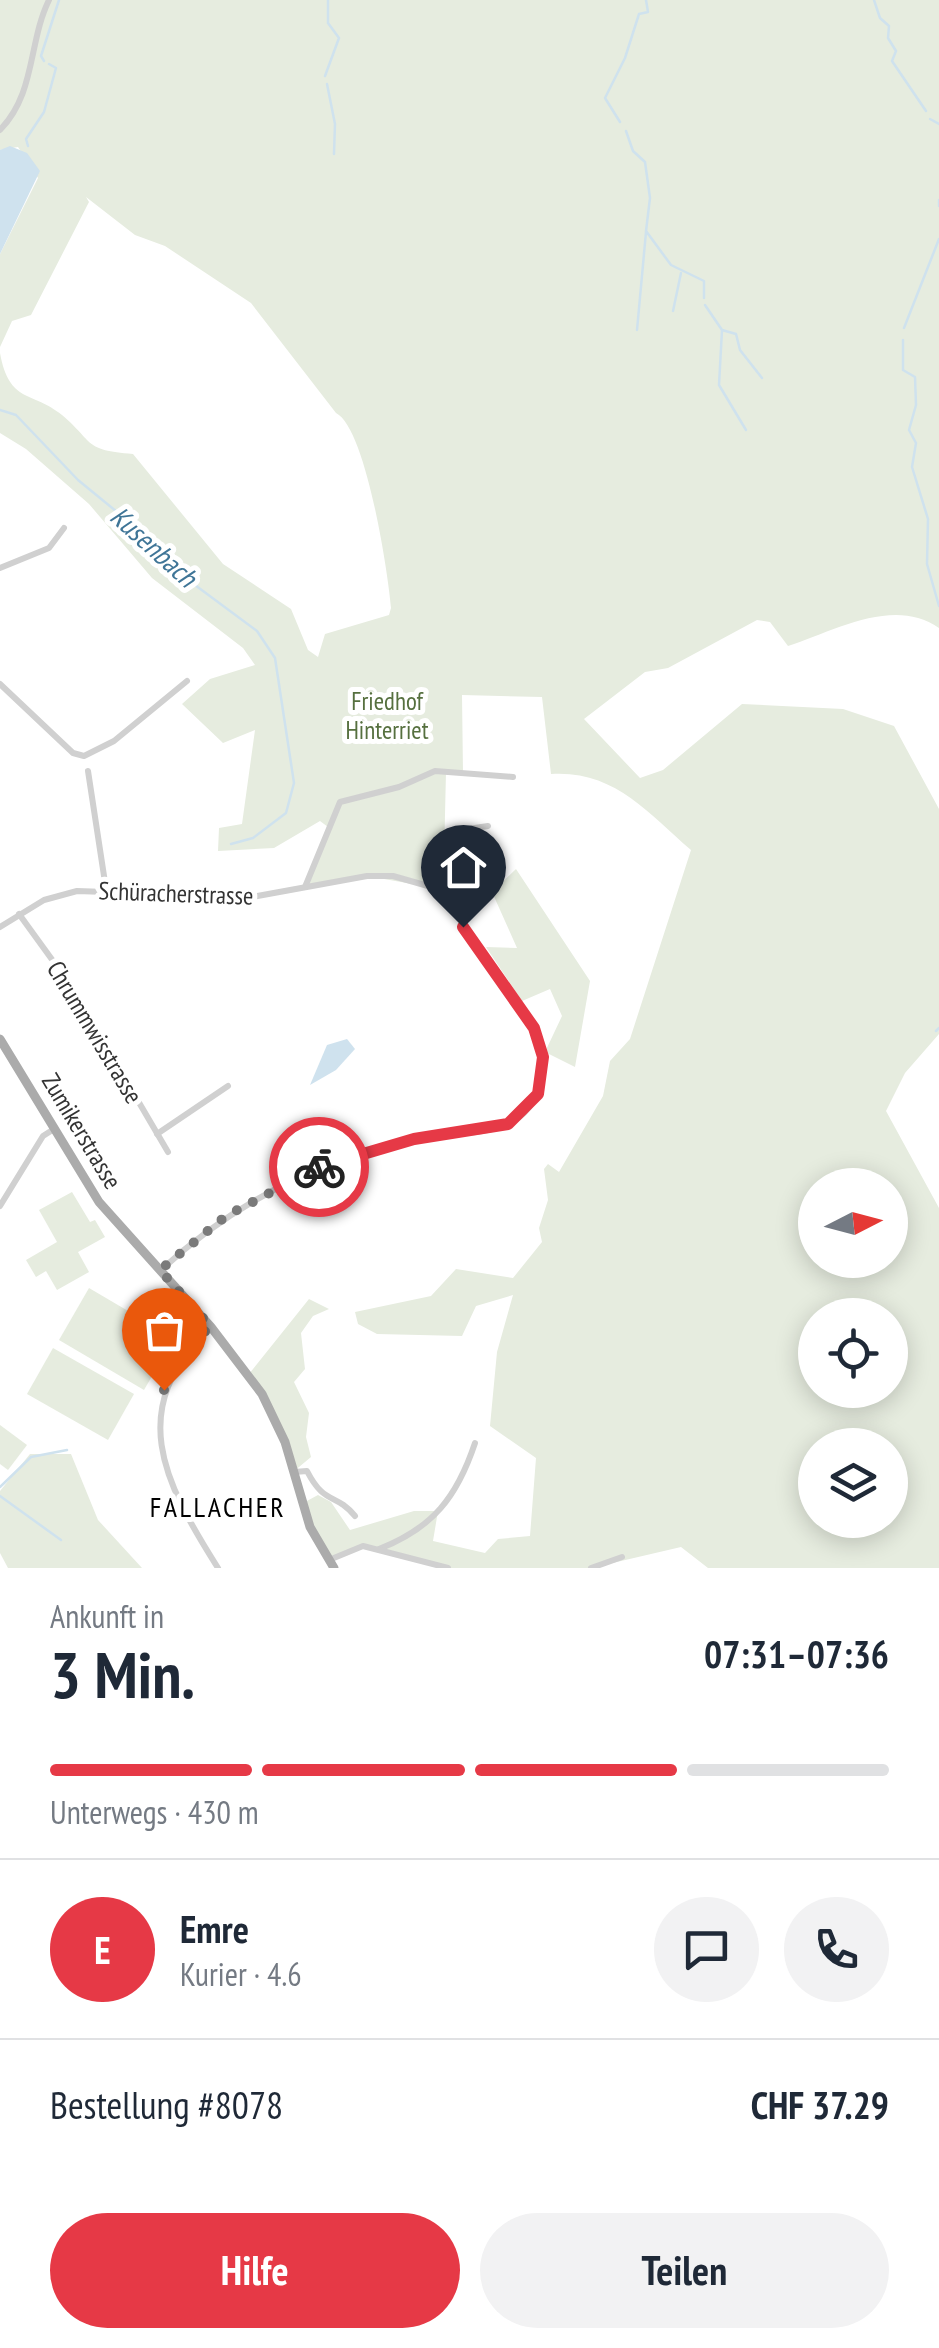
<!DOCTYPE html>
<html lang="de">
<head>
<meta charset="utf-8">
<style>
  body { margin:0; font-family:"PT Sans Narrow",sans-serif; background:#f2f2f3; color:#1f2937; height:100vh; display:flex; flex-direction:column; font-size:38px; white-space:nowrap }
  * { box-sizing:border-box; margin:0 }
  p { font-size:32px; color:#747a83 }
  .icon { flex:none; width:55px; height:55px; fill:none; stroke:currentColor; stroke-width:2; stroke-linecap:round; stroke-linejoin:round }
  .map { position:relative; height:1568px; overflow:hidden }
  .panel { display:flex; flex-direction:column; background:#fff; flex:1 }
  .panel>* { flex:none }
  .needle { width:65px; rotate:84deg }
  .fabs { position:absolute; left:798px; top:1168px; display:grid; gap:20px }
  .fabs a { display:grid; place-items:center; width:110px; height:110px; border-radius:50%; background:#fff; box-shadow:0 5px 25px #0003; font-size:50px }
  .pin { position:absolute; display:grid; place-items:center; width:85px; height:85px; color:#fff; margin:-102px -42px; border-radius:50% 50% 50% 0; rotate:-45deg; box-shadow:0 0 10px #0007 }
  .pin .icon { rotate:45deg }
  .courier { position:absolute; display:grid; place-items:center; width:100px; height:100px; margin:-50px; border:8px solid #e63946; border-radius:50%; background:#fff; color:#222; box-shadow:0 2px 12px #0007 }
  .headline em { font-style:normal; font-weight:600 }
  .headline div { display:flex; flex-direction:column-reverse }
  .headline { display:flex; align-items:center; justify-content:space-between; height:170px; padding:0 50px }
  h1 { font-size:65px; font-weight:600; line-height:75px }
  .bar { display:grid; grid-template-columns:repeat(4,1fr); gap:15px 10px; align-content:center; height:120px; padding:0 50px }
  .bar i { height:12px; border-radius:8px; background:#e0e1e3 }
  .bar .active { background:#e63946 }
  .bar p { grid-column:span 4 }
  .line { display:flex; align-items:center; gap:25px; padding:0 50px; border-top:2px solid #e0e1e3 }
  .line div { flex:1 }
  .round { display:grid; place-items:center; flex:none; width:105px; height:105px; border-radius:52px; background:#f2f2f3 }
  .button { display:flex; gap:20px; margin-top:auto; padding:20px 50px }
  .button a { flex:1; height:115px; border-radius:60px; background:#e63946; color:#fff; font-size:40px; font-weight:600; line-height:115px; text-align:center }
  .button a+a { background:#f2f2f3; color:#1f2937 }
  .map>svg:first-child { display:block }
  .green { fill:#e6ecdf; fill-rule:evenodd }
  .water { fill:#cfe2ee }
  .lines { fill:none; stroke-linecap:round; stroke-linejoin:round }
  .stream { stroke:#cfe2ee; stroke-width:2.5 }
  .minor { stroke:#d0d0d0; stroke-width:6 }
  .major { stroke:#ababab; stroke-width:9 }
  .done { stroke:#7a7a7a; stroke-width:10; stroke-dasharray:0 18 }
  .route { stroke:#e63946; stroke-width:12 }
  .labels { text-anchor:middle; dominant-baseline:central; stroke-width:10; stroke-linejoin:round; paint-order:stroke }
  .park-label { font-size:25px; fill:#56703f; stroke:#fff }
  .street-label { font-size:25px; fill:#333; stroke:#fff }
  .water-label { font-size:28px; font-style:italic; fill:#3f7597; stroke:#fff }
  .neighbourhood-label { font-size:28px; letter-spacing:2.5px; fill:#000; stroke:#fff }
</style>
</head>
<body>
<div class="map">
<svg width="939" height="1568" viewBox="0 0 939 1568">
  <rect width="100%" height="100%" fill="#fff"/>
  <g class="green">
    <path d="M0 0H939V628C894 596 834 631 788 646L770 622 757 620 668 668 645 672 584 719 640 778 663 770 742 704 843 709 894 726 939 809V1034L905 1073 886 1111 939 1208V1568H708L681 1547 591 1568H448L363 1546 329 1560 318 1543 305 1502 318 1495 331 1502 350 1530 414 1511H438L433 1541 485 1553 498 1539 530 1536 536 1458 490 1426 497 1352 513 1295 476 1306 462 1336 377 1334 358 1324 355 1312 431 1296 456 1269 513 1278 542 1242 539 1228 548 1200 544 1169 548 1164 559 1172 603 1096 610 1061 630 1039 691 850C647 812 614 770 551 774L542 697 462 695 463 773 446 772 444 857 435 888 367 876 304 888 328 827 320 821 274 848 218 851 219 828 242 824 255 730 223 743 182 704 210 679 255 665 243 648 152 578 89 504 26 449 0 433V353C9 404 33 391 62 415 95 443 83 450 133 454L223 564 291 609 308 650 318 657 325 634 389 615 391 608C388 572 366 428 336 413L251 303 165 246 135 235 86 197 89 202 31 315 12 321 0 347V254L38 178 18 147 0 150ZM815 1185H890V1260H815ZM815 1315H890V1390H815ZM815 1445H890V1520H815Z"/>
    <polygon points="516,869 590,981 575,1067 545,1052 562,1016 550,989 522,1001 486,947 517,948 492,892"/>
    <polygon points="72,1192 90,1222 95,1220 105,1237 78,1252 89,1272 57,1290 46,1271 36,1277 26,1260 57,1242 39,1210"/>
    <polygon points="89,1288 174,1338 144,1390 59,1340"/>
    <polygon points="309,1299 329,1309 313,1316 301,1333 305,1369 294,1382 309,1413 306,1437 311,1457 293,1472 285,1442 249,1374"/>
    <polygon points="53,1348 134,1394 108,1440 27,1394"/>
    <polygon points="0,1425 27,1445 8,1470 0,1464"/>
    <polygon points="30,1454 71,1454 98,1520 142,1568 8,1568 0,1553 0,1491"/>
  </g>
  <g class="water">
    <polygon points="10,146 27,153 40,171 0,254 0,150"/>
    <polygon points="347,1039 355,1049 336,1070 310,1085 327,1045"/>
  </g>
  <g class="lines">
    <g class="stream">
      <polyline points="874,0 880,18 889,26 888,38 896,51 892,61 926,111"/>
      <polyline points="44,61 41,56 59,0"/>
      <polyline points="325,76 339,38 328,23 328,0"/>
      <polyline points="327,84 335,124 334,154"/>
      <polyline points="930,119 939,124"/>
      <polyline points="620,122 605,98 625,58 639,14 648,12 646,0"/>
      <polyline points="626,131 633,151 645,162 650,198 646,231 671,265 704,281 704,298"/>
      <polyline points="28,146 26,139 44,112 56,68 49,64"/>
      <polyline points="939,200 939,206"/>
      <polyline points="705,305 722,330 736,334 740,350 762,378"/>
      <polyline points="673,311 681,273"/>
      <polyline points="904,328 939,239"/>
      <polyline points="637,330 646,232"/>
      <polyline points="722,330 719,385 746,430"/>
      <polyline points="903,340 903,370 915,377 916,405 909,430 916,443 912,467 928,519 927,564 939,606"/>
      <polyline points="0,410 16,415 78,480 144,534 172,568 257,631 275,658 294,783 286,813 253,838 231,844"/>
      <polyline points="936,1031 939,1028"/>
      <polyline points="0,1487 31,1457 67,1450"/>
      <polyline points="0,1496 61,1540"/>
    </g>
    <g class="minor">
      <path d="M0 130C36 93 28 43 49 0"/>
      <polyline points="0,568 49,548 64,528"/>
      <polyline points="0,684 73,753 84,756 114,741 187,681"/>
      <polyline points="88,771 106,889"/>
      <polyline points="305,887 340,802 399,787 435,771 513,777"/>
      <polyline points="19,914 69,983 168,1152"/>
      <path d="M0 927 44 900 77 891 252 897 367 876H393L435 888C448 870 438 849 448 832L488 826"/>
      <polyline points="157,1134 228,1086"/>
      <polyline points="0,1206 43,1136 54,1129"/>
      <path d="M160 1271C232 1204 319 1160 415 1139 445 1132 485 1136 512 1122 530 1112 542 1091 543 1072 547 1025 489 964 463 927"/>
      <path d="M211 1327C125 1408 163 1481 218 1568"/>
      <path d="M294 1472 307 1471C325 1506 335 1492 355 1516"/>
      <path d="M379 1549C433 1528 457 1497 475 1443"/>
      <polyline points="329,1560 363,1546 448,1568"/>
      <polyline points="591,1568 622,1557"/>
    </g>
    <polyline class="major" points="0,1039 99,1202 211,1327 262,1394 285,1442 310,1527 334,1568"/>
  </g>
  <g class="lines">
    <polyline class="done" points="164,1390 179,1361 210,1326 160,1270 226,1216 319,1167"/>
    <polyline class="route" points="319,1167 414,1139 508,1124 538,1094 543,1057 534,1028 463,927"/>
  </g>
  <g class="labels">
    <g class="park-label">
      <text x="387" y="701">Friedhof<tspan x="387" dy="29">Hinterriet</tspan></text>
    </g>
    <g class="street-label">
      <text transform="translate(176 893) rotate(2)">Schüracherstrasse</text>
      <text transform="translate(95 1032) rotate(59)">Chrummwisstrasse</text>
      <text transform="translate(82 1131) rotate(59)">Zumikerstrasse</text>
    </g>
    <g class="water-label">
      <text transform="translate(154 546) rotate(42)">Kusenbach</text>
    </g>
    <g class="neighbourhood-label">
      <text x="218" y="1506">FALLACHER</text>
    </g>
  </g>
</svg>
<div class="fabs">
<a><svg class="needle" viewBox="-14 -14 28 28"><path d="M0-13l5 13h-10z" fill="#e53935"/><path d="M0 13l5-13h-10z" fill="#747a83"/></svg></a>
<a><svg class="icon" aria-label="locate" viewBox="0 0 24 24"><circle cx="12" cy="12" r="6"/><path d="M12 2v4M12 18v4M2 12h4M18 12h4"/></svg></a>
<a><svg class="icon" aria-label="layers" viewBox="0 0 24 24"><path d="M12 4l9 5-9 5-9-5zM3 14l9 5 9-5"/></svg></a>
</div>
<div class="pin" style="left:164px;top:1390px;background:#ea580c"><svg class="icon" aria-label="bag" viewBox="0 0 24 24"><path d="M5 8h14l-1 12H6zM9 8a3 3 0 0 1 6 0"/></svg></div>
<div class="pin" style="left:463px;top:927px;background:#1f2937"><svg class="icon" aria-label="home" viewBox="0 0 24 24"><path d="M3 11l9-7 9 7M6 9v11h12V9"/></svg></div>
<div class="courier" style="left:319px;top:1167px"><svg class="icon" aria-label="bike" viewBox="0 0 24 24"><circle cx="6" cy="16" r="4"/><circle cx="18" cy="16" r="4"/><path d="M6 16l4-8h5l3 8M10 8l3 8H6M13 5h3"/></svg></div>
</div>
<section class="panel">
<div class="headline"><div><h1>3 Min.</h1><p>Ankunft in</p></div><em>07:31–07:36</em></div>
<div class="bar"><i class="active"></i><i class="active"></i><i class="active"></i><i></i><p>Unterwegs · 430 m</p></div>
<div class="line" style="height:180px"><b class="round" style="background:#e63946;color:#fff">E</b><div><b>Emre</b><p>Kurier · 4.6</p></div><a class="round"><svg class="icon" aria-label="chat" viewBox="0 0 24 24"><path d="M4 5h16v11H9l-5 4z"/></svg></a><a class="round"><svg class="icon" aria-label="phone" viewBox="0 0 24 24"><path d="M5 4h4l2 5-3 2q2 4 5 5l2-3 5 2v4C11 20 4 13 5 4z"/></svg></a></div>
<div class="line" style="height:130px"><div>Bestellung #8078</div><b>CHF 37.29</b></div>
<div class="button"><a>Hilfe</a><a>Teilen</a></div>
</section>
</body>
</html>
